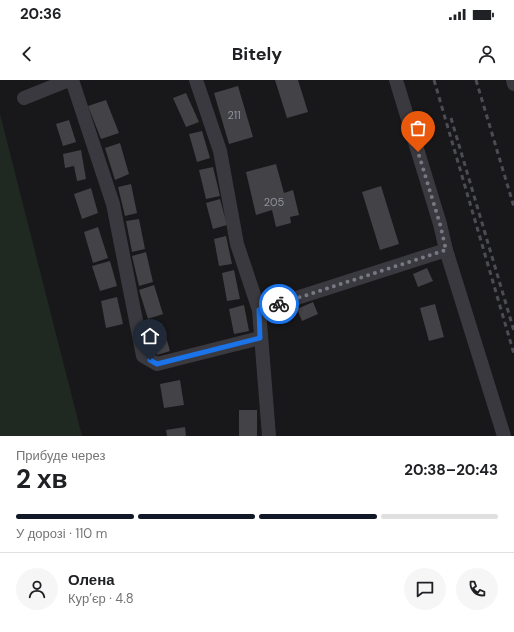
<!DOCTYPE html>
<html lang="uk">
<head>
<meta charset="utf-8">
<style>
  body { margin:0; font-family:"DM Sans",sans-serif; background:#f6f6f6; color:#202124; height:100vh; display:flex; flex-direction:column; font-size:15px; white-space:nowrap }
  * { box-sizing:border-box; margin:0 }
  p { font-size:13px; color:#757577 }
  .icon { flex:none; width:22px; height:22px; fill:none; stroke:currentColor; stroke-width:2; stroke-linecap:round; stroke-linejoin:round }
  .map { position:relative; height:356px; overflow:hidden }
  .details { display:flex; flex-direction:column; background:#fff; flex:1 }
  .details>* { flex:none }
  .pin { position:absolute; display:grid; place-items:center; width:34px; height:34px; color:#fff; margin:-41px -17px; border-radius:50% 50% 50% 0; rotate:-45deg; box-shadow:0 0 4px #0007 }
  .pin .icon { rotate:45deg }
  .courier { position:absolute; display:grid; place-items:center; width:40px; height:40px; margin:-20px; border:3px solid #1a73e8; border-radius:50%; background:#fff; color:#222; box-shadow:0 1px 5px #0007 }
  .head em { font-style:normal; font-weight:700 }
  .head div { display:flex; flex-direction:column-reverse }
  .head { display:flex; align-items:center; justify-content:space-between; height:68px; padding:0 16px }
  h1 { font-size:26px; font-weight:700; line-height:30px }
  .bar { display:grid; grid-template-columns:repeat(4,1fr); gap:6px 4px; align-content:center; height:48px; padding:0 16px }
  .bar i { height:5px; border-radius:3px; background:#e0e0e0 }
  .bar .selected { background:#111827 }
  .bar p { grid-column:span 4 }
  .line { display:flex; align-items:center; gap:10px; padding:0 16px; border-top:1px solid #e0e0e0 }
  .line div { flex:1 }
  .round { display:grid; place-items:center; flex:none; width:42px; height:42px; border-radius:21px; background:#f6f6f6 }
  .status { display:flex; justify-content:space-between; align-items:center; height:28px; padding:0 20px; background:#fff; direction:ltr }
  .status svg { height:11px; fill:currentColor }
  header { display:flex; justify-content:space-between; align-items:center; height:52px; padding:0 16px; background:#fff; font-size:18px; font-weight:700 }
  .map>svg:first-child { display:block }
  .green { fill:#1f2821 }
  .building { fill:#424247 }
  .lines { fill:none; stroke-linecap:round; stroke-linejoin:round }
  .minor { stroke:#39393f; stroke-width:14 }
  .rail { stroke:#4b4d54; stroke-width:3; stroke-dasharray:5 4; stroke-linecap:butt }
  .done { stroke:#777982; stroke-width:4; stroke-dasharray:0 7.2 }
  .route { stroke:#1a73e8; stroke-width:5 }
  .labels { text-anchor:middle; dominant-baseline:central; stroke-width:4; stroke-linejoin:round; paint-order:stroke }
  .number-label { font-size:11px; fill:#90929d }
</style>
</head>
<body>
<div class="status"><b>20:36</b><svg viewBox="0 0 49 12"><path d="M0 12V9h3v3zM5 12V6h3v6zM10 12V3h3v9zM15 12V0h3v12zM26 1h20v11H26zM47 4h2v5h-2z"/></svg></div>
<header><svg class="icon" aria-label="back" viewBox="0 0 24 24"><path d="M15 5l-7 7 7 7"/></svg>Bitely<svg class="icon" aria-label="person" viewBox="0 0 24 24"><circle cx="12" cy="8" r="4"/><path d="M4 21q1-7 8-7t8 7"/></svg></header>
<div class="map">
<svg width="514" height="356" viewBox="0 0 514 356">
  <rect width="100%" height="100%" fill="#18181a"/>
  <polygon class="green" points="0,34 82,356 0,356"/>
  <g class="building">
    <polygon points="275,0 298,0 308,32 287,38"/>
    <polygon points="238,6 253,57 229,64 214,13"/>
    <polygon points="186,13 199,42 186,47 173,18"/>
    <polygon points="106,20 119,53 101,59 88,26"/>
    <polygon points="69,40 76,62 63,66 56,44"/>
    <polygon points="202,51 210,78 197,82 189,54"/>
    <polygon points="120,63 129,94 115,100 105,68"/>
    <polygon points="81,70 86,99 77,101 74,86 65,88 63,74"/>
    <polygon points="276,84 284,113 293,110 299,135 290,137 291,143 276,147 272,130 256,135 246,92"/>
    <polygon points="213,87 220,116 206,119 199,90"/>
    <polygon points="131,104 137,133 125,136 118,107"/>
    <polygon points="381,106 399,164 380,170 362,112"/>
    <polygon points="91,108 98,133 82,139 74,114"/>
    <polygon points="220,119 227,145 213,149 206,123"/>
    <polygon points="139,139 145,169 132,172 126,141"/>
    <polygon points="98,147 108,178 93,183 84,152"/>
    <polygon points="226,156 232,184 219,186 214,159"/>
    <polygon points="146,172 153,202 139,206 132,176"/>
    <polygon points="110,181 117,206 100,211 92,186"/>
    <polygon points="427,188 433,201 418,207 413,194"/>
    <polygon points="234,190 240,219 227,221 222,193"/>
    <polygon points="154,205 163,234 148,239 139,210"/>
    <polygon points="117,217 123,244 106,248 101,221"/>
    <polygon points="313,222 318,234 302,241 297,229"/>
    <polygon points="435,224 444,257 429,261 420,228"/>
    <polygon points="244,225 249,251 234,254 229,229"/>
    <polygon points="162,243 170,271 157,275 149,246"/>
    <polygon points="180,300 184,325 164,328 160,304"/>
    <rect x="239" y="330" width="18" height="26"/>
    <polygon points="185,347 186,356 167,356 166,350"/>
  </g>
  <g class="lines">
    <g class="minor">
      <polyline points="72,0 113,124 143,276 157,284 260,258"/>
      <polyline points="196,0 220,71 237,164 259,230 269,356"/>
      <polyline points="396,0 440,144 446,170 504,356"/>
      <polyline points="513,0 514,4"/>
      <polyline points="24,18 69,0"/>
      <polyline points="259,230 446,170"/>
    </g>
    <g class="rail">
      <polyline points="434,0 514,274"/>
      <polyline points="476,0 514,127"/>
      <polyline points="451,38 514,251"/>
    </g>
  </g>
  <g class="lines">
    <polyline class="done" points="279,224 446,170 440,144 418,72"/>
    <polyline class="route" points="150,280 157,284 260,258 259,230 279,224"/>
  </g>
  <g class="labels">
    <g class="number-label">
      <text x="234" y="35">211</text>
      <text x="274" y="122">205</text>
    </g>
  </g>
</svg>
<div class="pin" style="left:418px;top:72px;background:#ea580c"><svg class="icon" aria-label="bag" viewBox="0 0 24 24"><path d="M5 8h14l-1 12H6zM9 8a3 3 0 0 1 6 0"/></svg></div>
<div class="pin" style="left:150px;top:280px;background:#1f2937"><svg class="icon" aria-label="home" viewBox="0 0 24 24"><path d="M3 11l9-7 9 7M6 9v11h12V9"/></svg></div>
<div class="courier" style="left:279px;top:224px"><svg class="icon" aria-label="bike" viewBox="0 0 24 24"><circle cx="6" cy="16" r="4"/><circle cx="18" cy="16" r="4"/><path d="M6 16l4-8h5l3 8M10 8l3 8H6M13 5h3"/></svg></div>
</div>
<section class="details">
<div class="head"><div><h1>2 хв</h1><p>Прибуде через</p></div><em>20:38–20:43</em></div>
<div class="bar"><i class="selected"></i><i class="selected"></i><i class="selected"></i><i></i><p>У дорозі · 110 m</p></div>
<div class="line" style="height:72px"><a class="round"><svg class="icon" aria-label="person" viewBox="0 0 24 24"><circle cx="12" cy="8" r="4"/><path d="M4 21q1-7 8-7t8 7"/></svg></a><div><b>Олена</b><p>Кур’єр · 4.8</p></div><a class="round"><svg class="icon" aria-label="chat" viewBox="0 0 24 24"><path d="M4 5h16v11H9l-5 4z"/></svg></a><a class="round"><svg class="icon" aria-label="phone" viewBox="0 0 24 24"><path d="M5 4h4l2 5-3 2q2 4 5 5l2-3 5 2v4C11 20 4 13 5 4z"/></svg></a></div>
</section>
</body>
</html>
